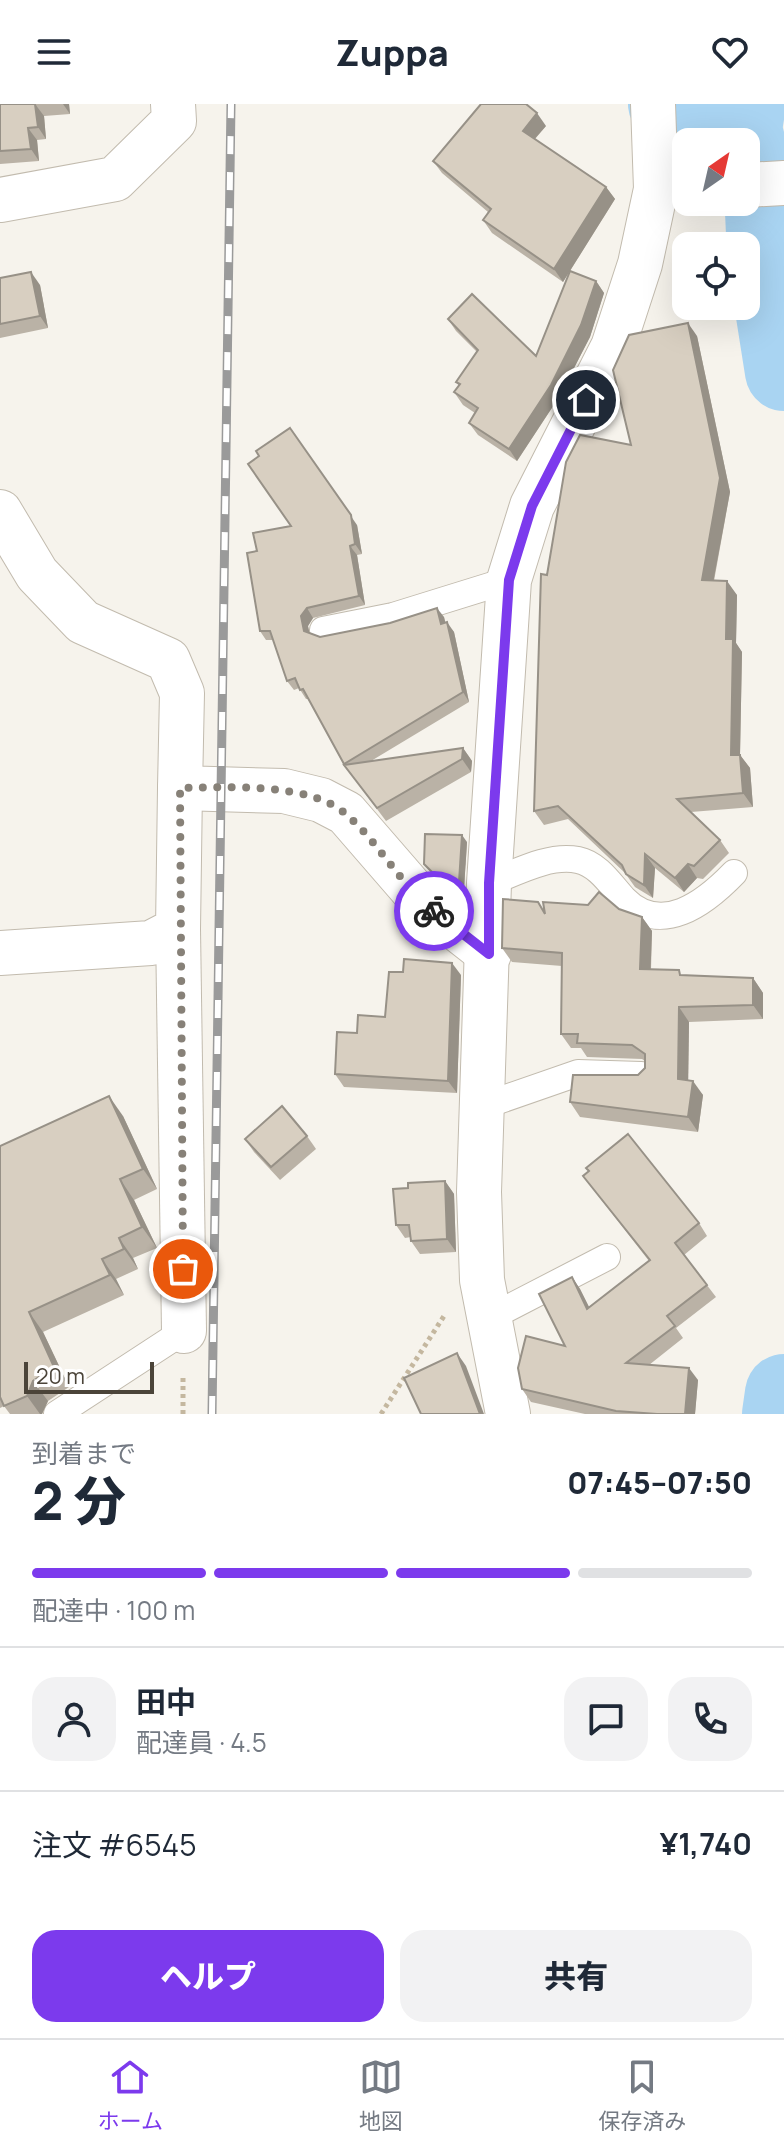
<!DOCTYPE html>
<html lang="ja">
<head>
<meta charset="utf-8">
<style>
  body { margin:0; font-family:Manrope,"Noto Sans JP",sans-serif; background:#f2f2f3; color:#1f2937; height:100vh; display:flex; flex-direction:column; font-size:30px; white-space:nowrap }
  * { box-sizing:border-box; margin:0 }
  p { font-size:26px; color:#747a83 }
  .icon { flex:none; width:44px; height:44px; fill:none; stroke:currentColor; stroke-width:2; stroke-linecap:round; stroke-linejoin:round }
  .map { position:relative; height:1310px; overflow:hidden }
  .panel { display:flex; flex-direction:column; background:#fff; flex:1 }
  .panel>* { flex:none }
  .needle { width:52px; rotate:34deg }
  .controls { position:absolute; left:672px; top:24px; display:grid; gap:16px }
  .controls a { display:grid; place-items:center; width:88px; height:88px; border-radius:16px; background:#fff; box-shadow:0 8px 32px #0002; font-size:40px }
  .scale { position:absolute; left:24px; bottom:20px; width:130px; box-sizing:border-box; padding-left:8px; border:4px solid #4b4439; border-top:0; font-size:22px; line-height:28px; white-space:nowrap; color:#4b4439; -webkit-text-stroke:6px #fff; paint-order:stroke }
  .pin { position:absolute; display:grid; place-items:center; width:68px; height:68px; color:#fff; margin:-34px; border:4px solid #fff; border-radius:50%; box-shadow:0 2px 8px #0007 }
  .courier { position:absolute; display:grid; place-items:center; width:80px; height:80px; margin:-40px; border:6px solid #7c3aed; border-radius:50%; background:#fff; color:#222; box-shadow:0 2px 10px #0007 }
  .headline em { font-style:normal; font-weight:800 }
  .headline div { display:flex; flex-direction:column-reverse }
  .headline { display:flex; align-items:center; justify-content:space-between; height:136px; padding:0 32px }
  h1 { font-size:52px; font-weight:800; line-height:60px }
  .bar { display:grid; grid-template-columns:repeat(4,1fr); gap:12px 8px; align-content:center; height:96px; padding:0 32px }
  .bar i { height:10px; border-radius:6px; background:#e0e1e3 }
  .bar .selected { background:#7c3aed }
  .bar p { grid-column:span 4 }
  .line { display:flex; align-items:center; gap:20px; padding:0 32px; border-top:2px solid #e0e1e3 }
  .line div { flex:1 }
  .round { display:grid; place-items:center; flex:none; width:84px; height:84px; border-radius:24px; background:#f2f2f3 }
  .action { display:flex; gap:16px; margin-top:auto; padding:16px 32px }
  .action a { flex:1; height:92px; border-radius:24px; background:#7c3aed; color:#fff; font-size:32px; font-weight:800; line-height:92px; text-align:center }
  .action a+a { background:#f2f2f3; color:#1f2937 }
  header { display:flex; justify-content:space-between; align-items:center; height:104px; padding:0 32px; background:#fff; font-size:36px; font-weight:800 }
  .tab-bar { display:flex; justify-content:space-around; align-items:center; height:112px; border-top:2px solid #e0e1e3; background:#fff; font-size:22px; color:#747a83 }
  .tab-bar a { display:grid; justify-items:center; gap:4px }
  .tab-bar .selected { color:#7c3aed }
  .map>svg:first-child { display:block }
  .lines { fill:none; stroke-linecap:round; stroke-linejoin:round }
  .river { stroke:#a9d4f2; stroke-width:78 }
  .service-casing { stroke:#c2bbae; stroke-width:28 }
  .minor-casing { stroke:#c2bbae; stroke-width:46 }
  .path { stroke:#c4b79f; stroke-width:5; stroke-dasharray:4 4; stroke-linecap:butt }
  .service { stroke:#fff; stroke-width:26 }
  .minor { stroke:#fff; stroke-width:44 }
  .rail-casing { stroke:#9a9a9a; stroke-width:9 }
  .rail { stroke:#fff; stroke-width:6; stroke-dasharray:18; stroke-linecap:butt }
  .wall { fill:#bab2a6 }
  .shaded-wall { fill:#979187 }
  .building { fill:#d8cfc1; stroke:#979187; stroke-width:2 }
  .done { stroke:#878178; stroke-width:8; stroke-dasharray:0 14.4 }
  .route { stroke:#7c3aed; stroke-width:10 }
</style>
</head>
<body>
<header><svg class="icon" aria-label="menu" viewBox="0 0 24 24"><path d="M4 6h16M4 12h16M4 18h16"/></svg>Zuppa<svg class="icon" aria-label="heart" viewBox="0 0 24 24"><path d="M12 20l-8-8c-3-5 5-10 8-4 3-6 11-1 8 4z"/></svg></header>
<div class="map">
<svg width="784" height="1310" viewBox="0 0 784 1310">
  <rect width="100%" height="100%" fill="#f6f3ec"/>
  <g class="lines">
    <g class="river">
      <polyline points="667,0 689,18 743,25"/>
      <polyline points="747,0 743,25 764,107 766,154 784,268"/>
      <polyline points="781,1310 784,1289"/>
    </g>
    <g class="service-casing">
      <g id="service">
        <polyline points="323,526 393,512 509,476"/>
        <path d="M489 779C515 769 549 750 578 756 598 760 611 781 624 795 661 833 705 799 734 769"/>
        <polyline points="483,1002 578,969 641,971"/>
        <polyline points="491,1213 607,1153"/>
        <polyline points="57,1310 184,1227"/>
      </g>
    </g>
    <g class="minor-casing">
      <g id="minor">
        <polyline points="746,81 784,79"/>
        <polyline points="0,96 115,75 174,17 173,0"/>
        <polyline points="0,408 37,470 83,518 168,556 182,589 180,684 284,687 321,696 346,709 424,799 489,850"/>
        <polyline points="178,825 184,1227"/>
        <polyline points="0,849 151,839 178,825 180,684"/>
        <polyline points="508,1310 482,1176 479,1088 489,779 509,476 532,402 613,243 640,160 656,85 653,0"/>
      </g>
    </g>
    <g class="path">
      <polyline points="183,1310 183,1271"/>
      <polyline points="381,1310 444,1212"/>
    </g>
    <use href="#service" class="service"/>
    <use href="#minor" class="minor"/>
    <g class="rail-casing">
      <polyline id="rail" points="212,1310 231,0"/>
    </g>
    <use href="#rail" class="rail"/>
  </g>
  <g class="wall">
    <polygon points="0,0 69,0 70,10 44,12 46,35 37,36 39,57 0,60"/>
    <polygon points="546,22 535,35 606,83 615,95 563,178 492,129 483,116 488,108 442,69 433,57"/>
    <polygon points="0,174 40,181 48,224 0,234"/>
    <polygon points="596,177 604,189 590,233 559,293 517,357 478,331 469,319 475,309 463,301 454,288 459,282 456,278 477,248 456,227 448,215 536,252"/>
    <polygon points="697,232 730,388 714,477 737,491 736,539 742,548 740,651 750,664 753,703 691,708 720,736 729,749 703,775 697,774 684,788 655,764 653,794 635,783 625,769 568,715 544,721 534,707 547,471 631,341"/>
    <polygon points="357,421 362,450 357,451 365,501 313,514 308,522 309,529 320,533 444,513 445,519 454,528 469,598 371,657 463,644 472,657 471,668 386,717 344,661 308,595 306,595 299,584 294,586 287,577 273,536 266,536 260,527 257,447 291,422"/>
    <polygon points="467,738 464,785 445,784 424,760"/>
    <polygon points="619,805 642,813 652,827 651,866 683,872 753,874 763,889 763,915 689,918 688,977 703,991 698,1028 580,1013 570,998 638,971 645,964 645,957 642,955 587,953 581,944 571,944 561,930 562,862 512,858 502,844 544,806"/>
    <polygon points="461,871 457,989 344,983 335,970 357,929"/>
    <polygon points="123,1012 157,1085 134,1096 157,1144 133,1154 138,1165 116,1175 124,1191 43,1228 69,1283 48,1297 42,1310 10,1310 4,1302 0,1304 0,1042"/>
    <polygon points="307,1032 316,1045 280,1076 254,1048 245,1035"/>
    <polygon points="583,1072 699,1119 707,1132 684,1151 716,1193 676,1224 683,1234 649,1261 698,1276 695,1310 585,1310 531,1298 522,1285 565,1242 572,1173 580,1185 589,1203 649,1157"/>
    <polygon points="445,1077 454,1090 456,1148 420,1150 411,1137 411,1133 405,1134 396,1121 408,1084"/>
  </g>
  <g class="shaded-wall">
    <polygon points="35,0 44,12 46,35 38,23"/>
    <polygon points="63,0 69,0 70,10"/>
    <polygon points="537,9 546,22 531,39 523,27"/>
    <polygon points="28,24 37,36 39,57 31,45"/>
    <polygon points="606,83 615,95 563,178 554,165"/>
    <polygon points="31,168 40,181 48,224 40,212"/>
    <polygon points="596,177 604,189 590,233 559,293 517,357 509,345"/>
    <polygon points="688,219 697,232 730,388 711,490 702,476"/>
    <polygon points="290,324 357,421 362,450 355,440"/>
    <polygon points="350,442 357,451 365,501 359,492"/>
    <polygon points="727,477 737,491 736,539 742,548 740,651 750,664 753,703 743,689 731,651 726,535"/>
    <polygon points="307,504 313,514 308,522 311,536 304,527 301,512"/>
    <polygon points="437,504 444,513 448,529 441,520"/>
    <polygon points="447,518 454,528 469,598 463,588"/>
    <polygon points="463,644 472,657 471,668 462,655"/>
    <polygon points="462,731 467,738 464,785 459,778"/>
    <polygon points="645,750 655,764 653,794 644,781"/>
    <polygon points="688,760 697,774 684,788 675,774"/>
    <polygon points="642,813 652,827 650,880 640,865"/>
    <polygon points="452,859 461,871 457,989 448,977"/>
    <polygon points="753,874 763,889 763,915 753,901"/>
    <polygon points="679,903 689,918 688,990 678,975"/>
    <polygon points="693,977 703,991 698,1028 688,1013"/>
    <polygon points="109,992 123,1012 157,1085 143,1065"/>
    <polygon points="120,1075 134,1096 157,1144 142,1123"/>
    <polygon points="445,1077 454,1090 456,1148 447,1135"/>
    <polygon points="119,1134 133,1154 138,1165 124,1145"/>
    <polygon points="102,1155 116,1175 124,1191 110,1171"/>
    <polygon points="572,1173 580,1185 596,1217 587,1205"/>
    <polygon points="29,1208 43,1228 69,1283 54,1263"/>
    <polygon points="457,1249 466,1262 484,1310 480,1310"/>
    <polygon points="689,1264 698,1276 695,1310 685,1310"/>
    <polygon points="33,1277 48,1297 42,1310 40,1310 27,1292"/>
  </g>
  <g class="building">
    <polygon points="0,0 35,0 38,23 28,24 31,45 0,47"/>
    <polygon points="481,0 526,0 537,9 523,27 606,83 554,165 483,116 491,105 433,57"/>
    <polygon points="570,167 596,177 581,221 551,281 509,345 469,319 478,304 454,288 460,280 456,278 478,246 448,215 472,190 536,252"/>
    <polygon points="31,168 40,212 0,220 0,174"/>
    <polygon points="688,219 720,374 702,476 727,477 726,535 733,535 731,651 740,651 743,689 677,695 720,736 694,762 688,760 675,774 645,750 644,781 626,770 622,761 558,702 534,707 541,470 547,471 566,358 580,331 631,341 613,266 629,231"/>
    <polygon points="290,324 351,411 355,440 350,442 359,492 307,504 301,512 304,527 320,533 390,519 437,504 441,520 447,518 463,588 344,660 303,585 300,586 295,574 287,577 270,527 260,527 247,449 257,447 253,429 291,422 248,360 259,352 256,347"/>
    <polygon points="463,644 462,655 377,704 344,661"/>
    <polygon points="425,730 462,731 459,778 441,777 424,760"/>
    <polygon points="599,788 619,805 642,813 640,865 679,866 680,871 753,874 753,901 679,903 678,975 693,977 688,1013 570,998 573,971 638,971 645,964 645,950 632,941 577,939 578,930 561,930 562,849 502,844 503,795 538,798 545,810 543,798 588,801"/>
    <polygon points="404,855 452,859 448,977 335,970 337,928 357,929 358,911 385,913 389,868 403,868"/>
    <polygon points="109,992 143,1065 120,1075 142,1123 119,1134 124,1145 102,1155 110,1171 29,1208 54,1263 33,1277 27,1292 4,1302 0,1293 0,1042"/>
    <polygon points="282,1002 307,1032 271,1063 245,1035"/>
    <polygon points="628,1030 699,1119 675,1139 707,1181 667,1212 675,1222 626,1259 689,1264 685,1310 657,1310 616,1307 522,1285 518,1264 526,1232 565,1242 539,1190 572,1173 587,1205 650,1156 583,1072 589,1067 586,1064"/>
    <polygon points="445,1077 447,1135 411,1137 409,1121 396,1121 393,1085 408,1084 408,1079"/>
    <polygon points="457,1249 480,1310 421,1310 404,1274"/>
  </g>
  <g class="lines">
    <path class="done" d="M183 1165 180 684C226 683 311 678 347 711 379 739 400 780 434 807"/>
    <polyline class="route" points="434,807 489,850 489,779 509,476 532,402 586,296"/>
  </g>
</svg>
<div class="controls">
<a><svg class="needle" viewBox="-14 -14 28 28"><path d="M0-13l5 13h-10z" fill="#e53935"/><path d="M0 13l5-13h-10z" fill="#747a83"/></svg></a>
<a><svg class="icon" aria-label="locate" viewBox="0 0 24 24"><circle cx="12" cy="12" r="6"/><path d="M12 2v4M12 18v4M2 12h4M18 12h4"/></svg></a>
</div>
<div class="scale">20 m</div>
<div class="pin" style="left:183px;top:1165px;background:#ea580c"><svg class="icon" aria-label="bag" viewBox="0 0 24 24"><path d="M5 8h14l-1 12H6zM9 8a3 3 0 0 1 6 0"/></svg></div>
<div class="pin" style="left:586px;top:296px;background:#1f2937"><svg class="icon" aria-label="home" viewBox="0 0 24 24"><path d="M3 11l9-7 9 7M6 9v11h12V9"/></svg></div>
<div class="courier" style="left:434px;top:807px"><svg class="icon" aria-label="bike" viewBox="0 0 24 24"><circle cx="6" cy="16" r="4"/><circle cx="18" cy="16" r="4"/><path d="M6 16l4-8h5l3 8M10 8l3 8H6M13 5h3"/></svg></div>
</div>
<section class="panel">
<div class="headline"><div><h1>2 分</h1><p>到着まで</p></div><em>07:45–07:50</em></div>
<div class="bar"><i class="selected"></i><i class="selected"></i><i class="selected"></i><i></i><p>配達中 · 100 m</p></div>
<div class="line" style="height:144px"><a class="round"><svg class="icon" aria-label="person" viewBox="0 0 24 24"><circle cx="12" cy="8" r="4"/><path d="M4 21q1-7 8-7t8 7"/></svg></a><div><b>田中</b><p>配達員 · 4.5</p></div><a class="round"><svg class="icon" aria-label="chat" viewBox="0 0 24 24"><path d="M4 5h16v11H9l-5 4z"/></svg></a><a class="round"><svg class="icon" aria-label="phone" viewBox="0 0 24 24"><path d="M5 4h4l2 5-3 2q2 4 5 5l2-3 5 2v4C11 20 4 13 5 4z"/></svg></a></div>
<div class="line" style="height:104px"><div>注文 #6545</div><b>¥1,740</b></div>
<div class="action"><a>ヘルプ</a><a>共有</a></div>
</section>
<nav class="tab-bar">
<a class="selected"><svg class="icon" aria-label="home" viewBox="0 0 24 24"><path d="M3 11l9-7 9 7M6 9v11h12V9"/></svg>ホーム</a>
<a><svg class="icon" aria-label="map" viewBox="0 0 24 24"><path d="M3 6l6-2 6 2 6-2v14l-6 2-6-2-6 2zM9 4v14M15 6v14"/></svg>地図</a>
<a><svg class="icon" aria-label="saved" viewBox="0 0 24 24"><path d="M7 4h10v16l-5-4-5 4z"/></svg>保存済み</a>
</nav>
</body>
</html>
